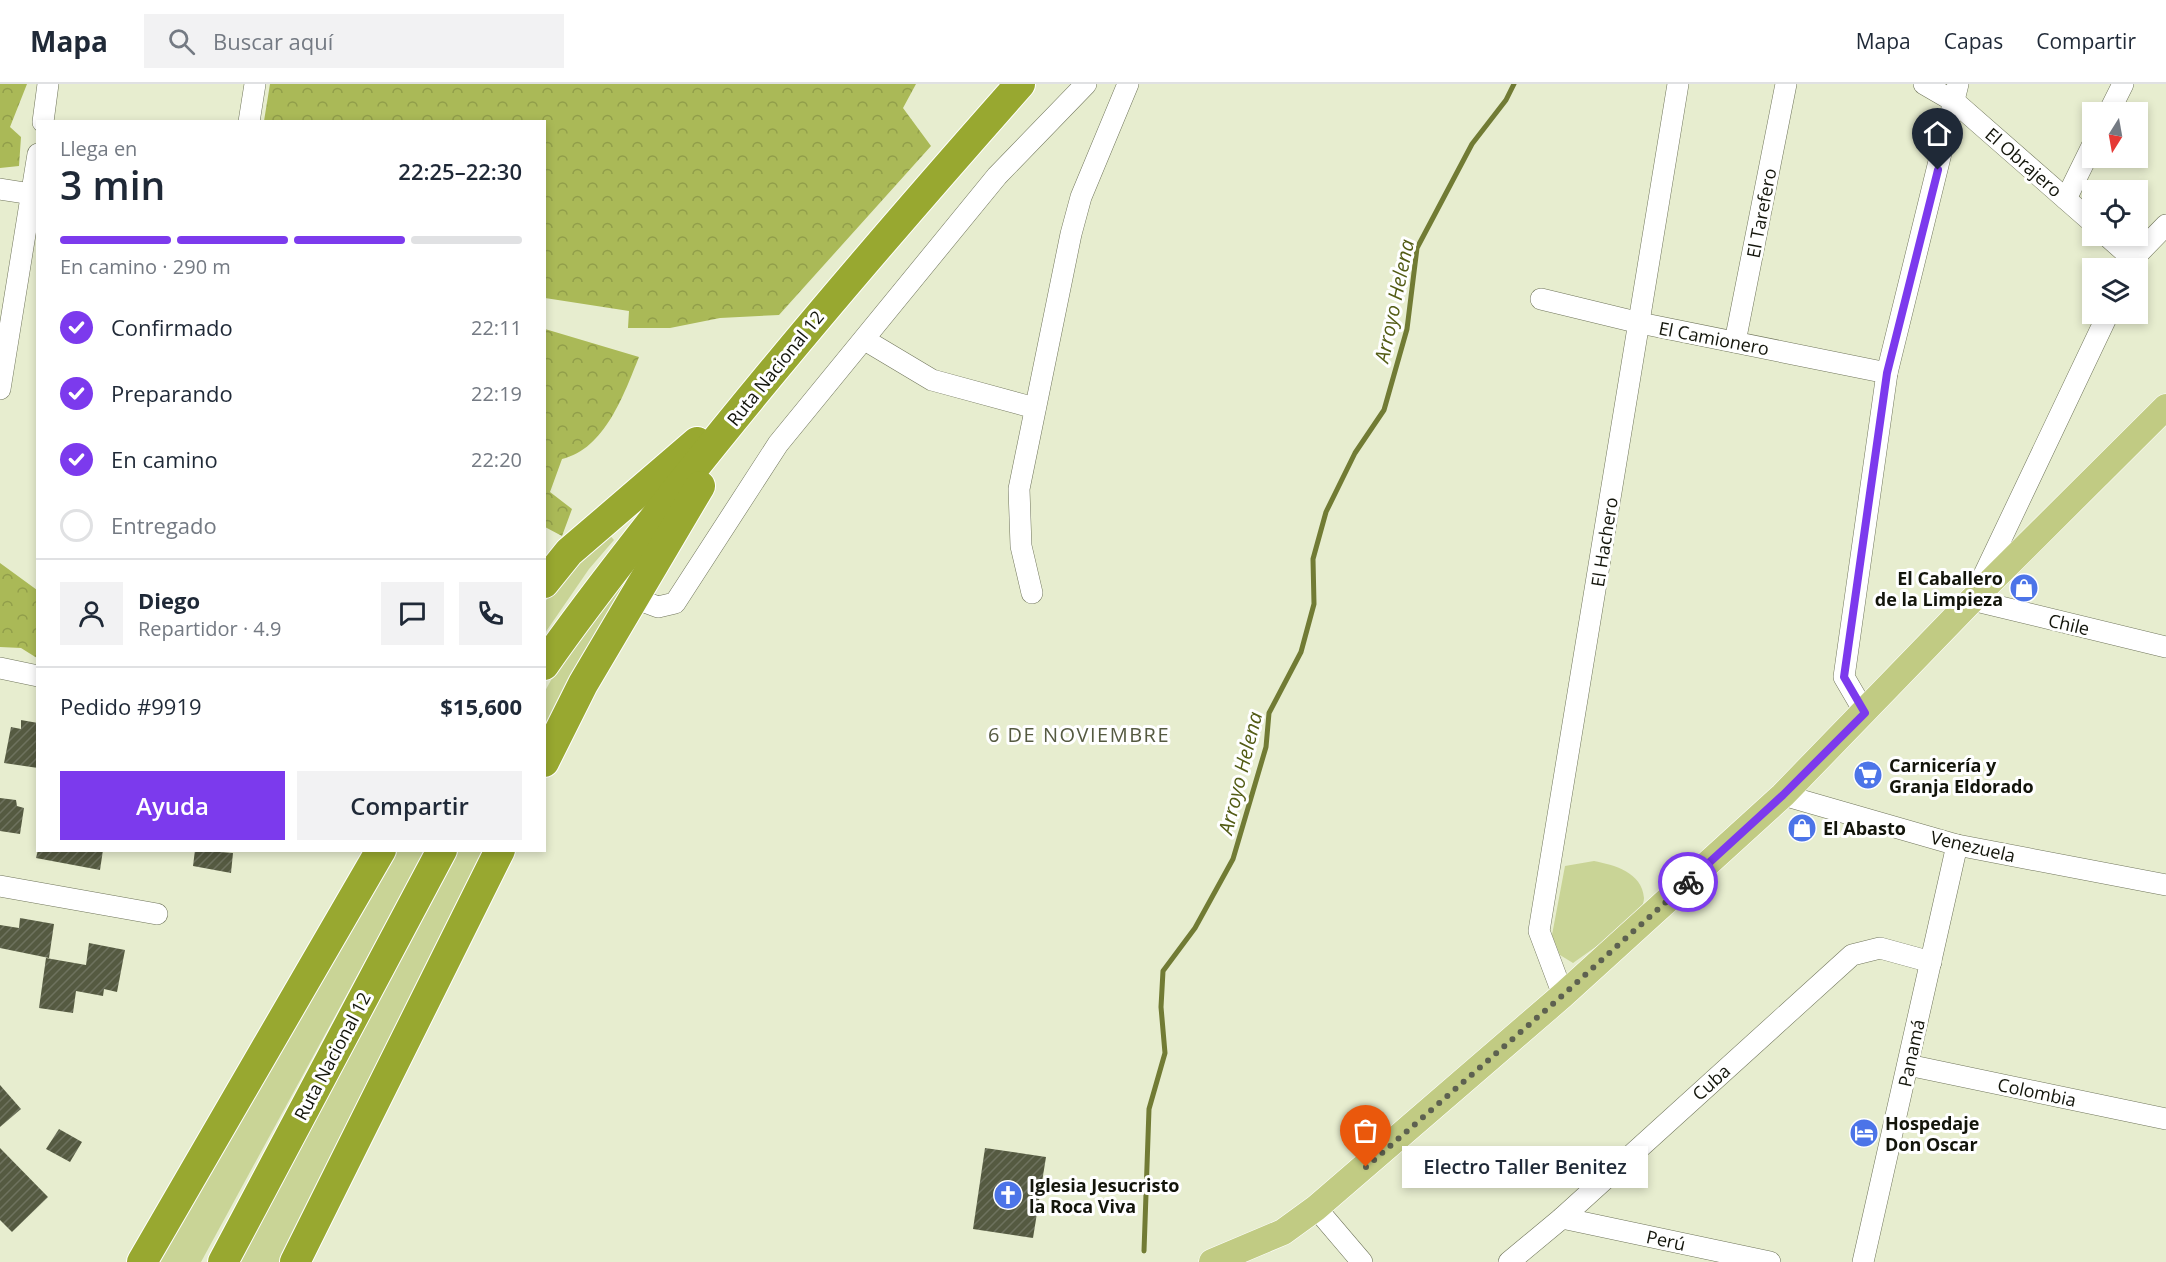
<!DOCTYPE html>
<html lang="es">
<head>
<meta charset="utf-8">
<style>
  body { margin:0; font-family:"Open Sans",sans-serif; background:#f2f2f3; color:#1f2937; height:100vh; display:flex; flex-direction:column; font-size:22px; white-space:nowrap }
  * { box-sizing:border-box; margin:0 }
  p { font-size:20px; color:#747a83 }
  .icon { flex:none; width:33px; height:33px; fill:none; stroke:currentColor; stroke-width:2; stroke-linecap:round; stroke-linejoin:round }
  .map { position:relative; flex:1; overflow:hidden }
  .details { position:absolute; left:36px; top:36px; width:510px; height:732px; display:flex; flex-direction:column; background:#fff; border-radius:0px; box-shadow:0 3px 9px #0003 }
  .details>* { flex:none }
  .needle { width:39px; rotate:191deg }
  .buttons { position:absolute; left:2082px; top:18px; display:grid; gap:12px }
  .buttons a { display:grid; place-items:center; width:66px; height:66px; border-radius:0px; background:#fff; box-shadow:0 3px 9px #0003; font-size:30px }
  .pin { position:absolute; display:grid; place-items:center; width:51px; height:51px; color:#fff; margin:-62px -26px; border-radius:50% 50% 50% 0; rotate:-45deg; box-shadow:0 0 6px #0007 }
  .pin .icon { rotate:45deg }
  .courier { position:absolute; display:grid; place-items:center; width:60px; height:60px; margin:-30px; border:4px solid #7c3aed; border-radius:50%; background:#fff; color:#222; box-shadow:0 2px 8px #0007 }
  .bubble { position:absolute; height:42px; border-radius:0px; background:#fff; box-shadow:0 3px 9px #0003; font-size:20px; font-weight:600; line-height:42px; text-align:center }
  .overview em { font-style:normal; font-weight:600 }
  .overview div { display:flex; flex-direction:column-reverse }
  .overview { display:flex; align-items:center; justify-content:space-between; height:102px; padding:0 24px }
  h1 { font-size:39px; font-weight:600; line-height:45px }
  .bar { display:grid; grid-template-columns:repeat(4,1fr); gap:9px 6px; align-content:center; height:72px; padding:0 24px }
  .bar i { height:8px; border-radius:4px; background:#e0e1e3 }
  .bar .selected { background:#7c3aed }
  .bar p { grid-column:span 4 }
  .line { display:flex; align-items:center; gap:15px; padding:0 24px; border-top:2px solid #e0e1e3 }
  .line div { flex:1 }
  .round { display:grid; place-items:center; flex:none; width:63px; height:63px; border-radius:0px; background:#f2f2f3 }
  ol { padding:0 24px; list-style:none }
  li { display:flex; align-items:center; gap:18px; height:66px }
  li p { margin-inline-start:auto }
  li .icon { padding:6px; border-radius:50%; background:#7c3aed; color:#fff; stroke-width:4 }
  li:last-child { color:#747a83 }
  li i { width:33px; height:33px; border:3px solid #e0e1e3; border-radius:50% }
  .action { display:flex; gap:12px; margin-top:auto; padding:12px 24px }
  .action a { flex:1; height:69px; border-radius:0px; background:#7c3aed; color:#fff; font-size:24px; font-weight:600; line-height:69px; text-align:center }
  .action a+a { background:#f2f2f3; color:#1f2937 }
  header { display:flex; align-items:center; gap:36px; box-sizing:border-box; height:84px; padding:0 30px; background:#fff; border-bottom:2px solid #e0e1e3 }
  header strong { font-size:28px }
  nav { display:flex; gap:33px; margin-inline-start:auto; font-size:21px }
  .search { width:420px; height:54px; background:#f2f2f3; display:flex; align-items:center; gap:15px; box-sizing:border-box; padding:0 21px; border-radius:0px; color:#747a83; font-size:22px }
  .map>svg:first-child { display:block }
  .green { fill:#c9d496 }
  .forest { fill:url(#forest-crowns) }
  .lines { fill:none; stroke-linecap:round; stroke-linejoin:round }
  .stream { stroke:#717b34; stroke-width:5 }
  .building { fill:url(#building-hatch) }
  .minor-casing { stroke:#70755b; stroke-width:22 }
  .major-casing { stroke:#fff; stroke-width:27 }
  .highway-casing { stroke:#fff; stroke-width:32 }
  .minor { stroke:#fff; stroke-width:21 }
  .major { stroke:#c1cb83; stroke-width:26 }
  .highway { stroke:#98a830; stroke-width:30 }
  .done { stroke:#5d6150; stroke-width:6; stroke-dasharray:0 10.8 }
  .route { stroke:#7c3aed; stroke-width:8 }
  .labels { text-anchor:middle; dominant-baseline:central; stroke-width:6; stroke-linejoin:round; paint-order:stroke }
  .street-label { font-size:18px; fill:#13150b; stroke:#fff }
  .poi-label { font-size:18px; font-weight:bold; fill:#13150b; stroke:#fff; text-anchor:start }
  .water-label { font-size:20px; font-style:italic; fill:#535c15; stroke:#fff }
  .neighbourhood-label { font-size:20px; letter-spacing:1.5px; fill:#555a41; stroke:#fff }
</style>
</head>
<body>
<header>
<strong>Mapa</strong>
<div class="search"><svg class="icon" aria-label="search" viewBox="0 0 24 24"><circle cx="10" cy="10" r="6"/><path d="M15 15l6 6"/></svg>Buscar aquí</div>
<nav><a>Mapa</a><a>Capas</a><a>Compartir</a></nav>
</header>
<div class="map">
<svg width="2166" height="1178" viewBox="0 0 2166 1178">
  <defs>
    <pattern id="forest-crowns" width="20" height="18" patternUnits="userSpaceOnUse" patternTransform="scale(1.5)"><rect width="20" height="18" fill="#aab957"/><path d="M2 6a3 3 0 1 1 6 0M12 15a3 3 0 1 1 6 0" fill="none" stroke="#919e4a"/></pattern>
    <pattern id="building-hatch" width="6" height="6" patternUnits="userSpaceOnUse" patternTransform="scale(1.5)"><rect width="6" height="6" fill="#555a41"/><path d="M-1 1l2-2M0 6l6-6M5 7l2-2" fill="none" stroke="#6e725e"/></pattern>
  </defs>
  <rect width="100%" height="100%" fill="#e7edcf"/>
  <g class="green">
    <polygon points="606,447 614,456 589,485 545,549 545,518 575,475"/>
    <polygon points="621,494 628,499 545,650 545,607 574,555"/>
    <polygon points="396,767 425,767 201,1178 156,1178"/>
    <polygon points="458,767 485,767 283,1178 240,1178"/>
    <path d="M1594 777C1614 781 1642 788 1644 814 1644 819 1640 827 1639 832L1573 879 1560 871 1552 851 1565 782Z"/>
  </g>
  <g class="forest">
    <polygon points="0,0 27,0 10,43 21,53 19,82 0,84"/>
    <polygon points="270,0 916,0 903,24 931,62 779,231 720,234 670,244 628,244 629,227 545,214 544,38 264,37"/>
    <path d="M545 245 639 273C624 310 605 365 562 375L550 408 572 425 562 452 545 443Z"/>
    <polygon points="0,479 37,506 37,574 21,564 0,563"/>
  </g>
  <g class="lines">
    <polyline class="stream" points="1144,1167 1149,1025 1165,969 1161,923 1163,887 1195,844 1233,775 1266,663 1269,629 1301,568 1314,520 1313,475 1326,428 1355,369 1384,326 1407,245 1417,164 1472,60 1506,16 1514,0"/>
  </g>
  <g class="building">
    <polygon points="21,636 38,639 38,684 4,679 11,643 21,645"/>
    <polygon points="0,714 16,716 17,722 24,724 20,750 0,747"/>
    <polygon points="38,766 103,766 100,786 36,774"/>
    <polygon points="195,766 233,769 231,789 193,782"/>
    <polygon points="20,834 54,840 49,874 0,864 0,841 19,844"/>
    <polygon points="89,859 125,866 117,908 104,905 103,912 76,907 73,929 39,924 46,874 86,881"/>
    <polygon points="0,1001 21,1025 0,1043"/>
    <polygon points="59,1045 82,1058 70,1078 46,1065"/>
    <polygon points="0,1064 48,1113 12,1148 0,1136"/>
    <polygon points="985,1064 1046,1073 1033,1154 973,1145"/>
  </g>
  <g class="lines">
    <g class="minor-casing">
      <g id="minor">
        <polyline points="1924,0 1955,18 2092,138"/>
        <polyline points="2109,28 2123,0"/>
        <polyline points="43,38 48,0"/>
        <polyline points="249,38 255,0"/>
        <polyline points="0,105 38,111"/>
        <polyline points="2066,115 2092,62"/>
        <polyline points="2107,152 2133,175"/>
        <polyline points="2129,184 2133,175 2166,141"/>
        <polyline points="1541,215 1640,239 1887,289"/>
        <polyline points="2108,230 1972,516 2166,563"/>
        <polyline points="865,256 932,296 1035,324"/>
        <polyline points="1735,258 1786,0"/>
        <polyline points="0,305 38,70"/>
        <polyline points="1032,509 1021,462 1019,405 1071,150 1081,113 1128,0"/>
        <polyline points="634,514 658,523 675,519 778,360 997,92 1086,0"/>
        <polyline points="0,584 38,592"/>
        <polyline points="1865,629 1844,593 1887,289 1958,0"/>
        <polyline points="1783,711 1957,761 2166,801"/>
        <polyline points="0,802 157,830"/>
        <polyline points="1563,911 1539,847 1678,0"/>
        <polyline points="1908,981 2166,1035"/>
        <polyline points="1316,1124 1362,1178"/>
        <polyline points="1562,1134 1770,1178"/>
        <polyline points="1509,1178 1562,1134 1852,871 1880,864 1931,878"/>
        <polyline points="1863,1178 1957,761"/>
      </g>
    </g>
    <g class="major-casing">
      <polyline id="major" points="1212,1178 1283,1148 1316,1124 1563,911 1783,711 1972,516 2166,323"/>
    </g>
    <g class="highway-casing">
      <g id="highway">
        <polyline points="544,499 569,468 697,358"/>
        <path d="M544 581C586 520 633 462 678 404 788 265 903 132 1020 0"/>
        <polyline points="544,678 583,600 700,402"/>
        <polyline points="142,1178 381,766"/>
        <polyline points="223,1178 442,766"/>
        <polyline points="295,1178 500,766"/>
      </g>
    </g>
    <use href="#minor" class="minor"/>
    <use href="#major" class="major"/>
    <use href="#highway" class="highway"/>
  </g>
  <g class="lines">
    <polyline class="done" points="1366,1083 1563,911 1688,798"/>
    <polyline class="route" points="1688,798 1783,711 1865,629 1844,593 1887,289 1938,86"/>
  </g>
  <defs>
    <g id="shop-disc" transform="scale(1.5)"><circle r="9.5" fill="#4c74e8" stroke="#fff"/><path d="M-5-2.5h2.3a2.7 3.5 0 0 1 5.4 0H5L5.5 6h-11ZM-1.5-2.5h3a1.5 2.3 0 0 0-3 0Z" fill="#fff"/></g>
    <g id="supermarket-disc" transform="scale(1.5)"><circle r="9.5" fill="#4c74e8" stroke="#fff"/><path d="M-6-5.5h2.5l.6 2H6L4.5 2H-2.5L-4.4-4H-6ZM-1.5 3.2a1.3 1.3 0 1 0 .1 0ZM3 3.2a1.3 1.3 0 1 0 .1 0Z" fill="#fff"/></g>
    <g id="hotel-disc" transform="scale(1.5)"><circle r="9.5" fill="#4c74e8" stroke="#fff"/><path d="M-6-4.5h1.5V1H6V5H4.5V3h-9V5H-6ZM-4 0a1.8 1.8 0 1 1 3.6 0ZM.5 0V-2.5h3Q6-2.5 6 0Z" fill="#fff"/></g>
    <g id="church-disc" transform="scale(1.5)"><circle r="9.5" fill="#4c74e8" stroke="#fff"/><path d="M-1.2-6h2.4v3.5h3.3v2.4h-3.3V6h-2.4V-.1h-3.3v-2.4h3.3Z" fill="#fff"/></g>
  </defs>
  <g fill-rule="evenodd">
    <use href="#shop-disc" x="2024" y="504"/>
    <use href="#supermarket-disc" x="1868" y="691"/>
    <use href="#shop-disc" x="1802" y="744"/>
    <use href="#hotel-disc" x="1864" y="1049"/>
    <use href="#church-disc" x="1008" y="1111"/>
  </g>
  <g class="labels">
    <g class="street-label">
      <text transform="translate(2024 78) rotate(41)">El Obrajero</text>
      <text transform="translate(1761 129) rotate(-79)">El Tarefero</text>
      <text transform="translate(1714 254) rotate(11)">El Camionero</text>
      <text transform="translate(775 284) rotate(-51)">Ruta Nacional 12</text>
      <text transform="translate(1604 458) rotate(-81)">El Hachero</text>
      <text transform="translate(2069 540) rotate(13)">Chile</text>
      <text transform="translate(1973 762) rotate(13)">Venezuela</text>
      <text transform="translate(1911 969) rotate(-78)">Panamá</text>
      <text transform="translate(332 972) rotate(-62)">Ruta Nacional 12</text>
      <text transform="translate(1711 998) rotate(-42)">Cuba</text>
      <text transform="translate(2037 1008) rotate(12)">Colombia</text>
      <text transform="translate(1666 1156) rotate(12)">Perú</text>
    </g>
    <g class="poi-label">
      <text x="2003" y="494" text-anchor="end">El Caballero<tspan x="2003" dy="21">de la Limpieza</tspan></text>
      <text x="1889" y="681">Carnicería y<tspan x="1889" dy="21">Granja Eldorado</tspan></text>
      <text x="1823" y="744">El Abasto</text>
      <text x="1885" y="1039">Hospedaje<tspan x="1885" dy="21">Don Oscar</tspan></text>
      <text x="1029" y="1101">Iglesia Jesucristo<tspan x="1029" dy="21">la Roca Viva</tspan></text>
    </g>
    <g class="water-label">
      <text transform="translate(1394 217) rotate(-78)">Arroyo Helena</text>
      <text transform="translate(1240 689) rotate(-76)">Arroyo Helena</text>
    </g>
    <g class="neighbourhood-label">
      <text x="1079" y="650">6 DE NOVIEMBRE</text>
    </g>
  </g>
</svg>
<div class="buttons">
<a><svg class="needle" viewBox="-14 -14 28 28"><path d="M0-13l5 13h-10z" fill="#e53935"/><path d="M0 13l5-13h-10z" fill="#747a83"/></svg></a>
<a><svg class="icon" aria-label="locate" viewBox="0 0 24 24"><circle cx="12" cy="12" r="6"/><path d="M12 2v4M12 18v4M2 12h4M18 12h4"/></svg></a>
<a><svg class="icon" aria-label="layers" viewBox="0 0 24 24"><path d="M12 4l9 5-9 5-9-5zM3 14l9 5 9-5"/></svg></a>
</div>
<div class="pin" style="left:1366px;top:1083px;background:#ea580c"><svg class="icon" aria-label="bag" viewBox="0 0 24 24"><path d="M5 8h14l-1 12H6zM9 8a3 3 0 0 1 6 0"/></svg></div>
<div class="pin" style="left:1938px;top:86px;background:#1f2937"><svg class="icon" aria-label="home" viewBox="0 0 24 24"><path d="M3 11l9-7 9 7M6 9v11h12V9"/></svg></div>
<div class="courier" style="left:1688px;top:798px"><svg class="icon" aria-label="bike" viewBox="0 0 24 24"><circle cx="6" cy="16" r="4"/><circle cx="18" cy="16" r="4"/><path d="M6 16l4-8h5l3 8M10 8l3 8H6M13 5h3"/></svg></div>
<div class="bubble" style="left:1402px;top:1062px;width:246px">Electro Taller Benitez</div>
<section class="details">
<div class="overview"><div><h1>3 min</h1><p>Llega en</p></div><em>22:25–22:30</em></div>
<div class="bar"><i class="selected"></i><i class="selected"></i><i class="selected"></i><i></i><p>En camino · 290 m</p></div>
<ol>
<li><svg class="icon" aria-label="check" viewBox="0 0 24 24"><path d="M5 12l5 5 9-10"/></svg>Confirmado<p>22:11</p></li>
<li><svg class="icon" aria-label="check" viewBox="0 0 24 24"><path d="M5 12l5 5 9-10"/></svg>Preparando<p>22:19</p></li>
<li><svg class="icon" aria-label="check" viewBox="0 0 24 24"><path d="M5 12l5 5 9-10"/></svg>En camino<p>22:20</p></li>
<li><i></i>Entregado</li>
</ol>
<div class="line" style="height:108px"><a class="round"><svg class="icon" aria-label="person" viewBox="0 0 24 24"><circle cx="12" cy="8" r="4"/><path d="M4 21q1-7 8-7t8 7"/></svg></a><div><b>Diego</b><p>Repartidor · 4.9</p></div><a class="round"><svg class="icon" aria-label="chat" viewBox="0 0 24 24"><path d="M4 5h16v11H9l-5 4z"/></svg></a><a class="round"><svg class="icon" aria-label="phone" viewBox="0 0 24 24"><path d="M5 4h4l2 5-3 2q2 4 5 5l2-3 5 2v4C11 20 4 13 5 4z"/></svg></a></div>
<div class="line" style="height:78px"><div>Pedido #9919</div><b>$15,600</b></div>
<div class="action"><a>Ayuda</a><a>Compartir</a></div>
</section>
</div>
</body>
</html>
